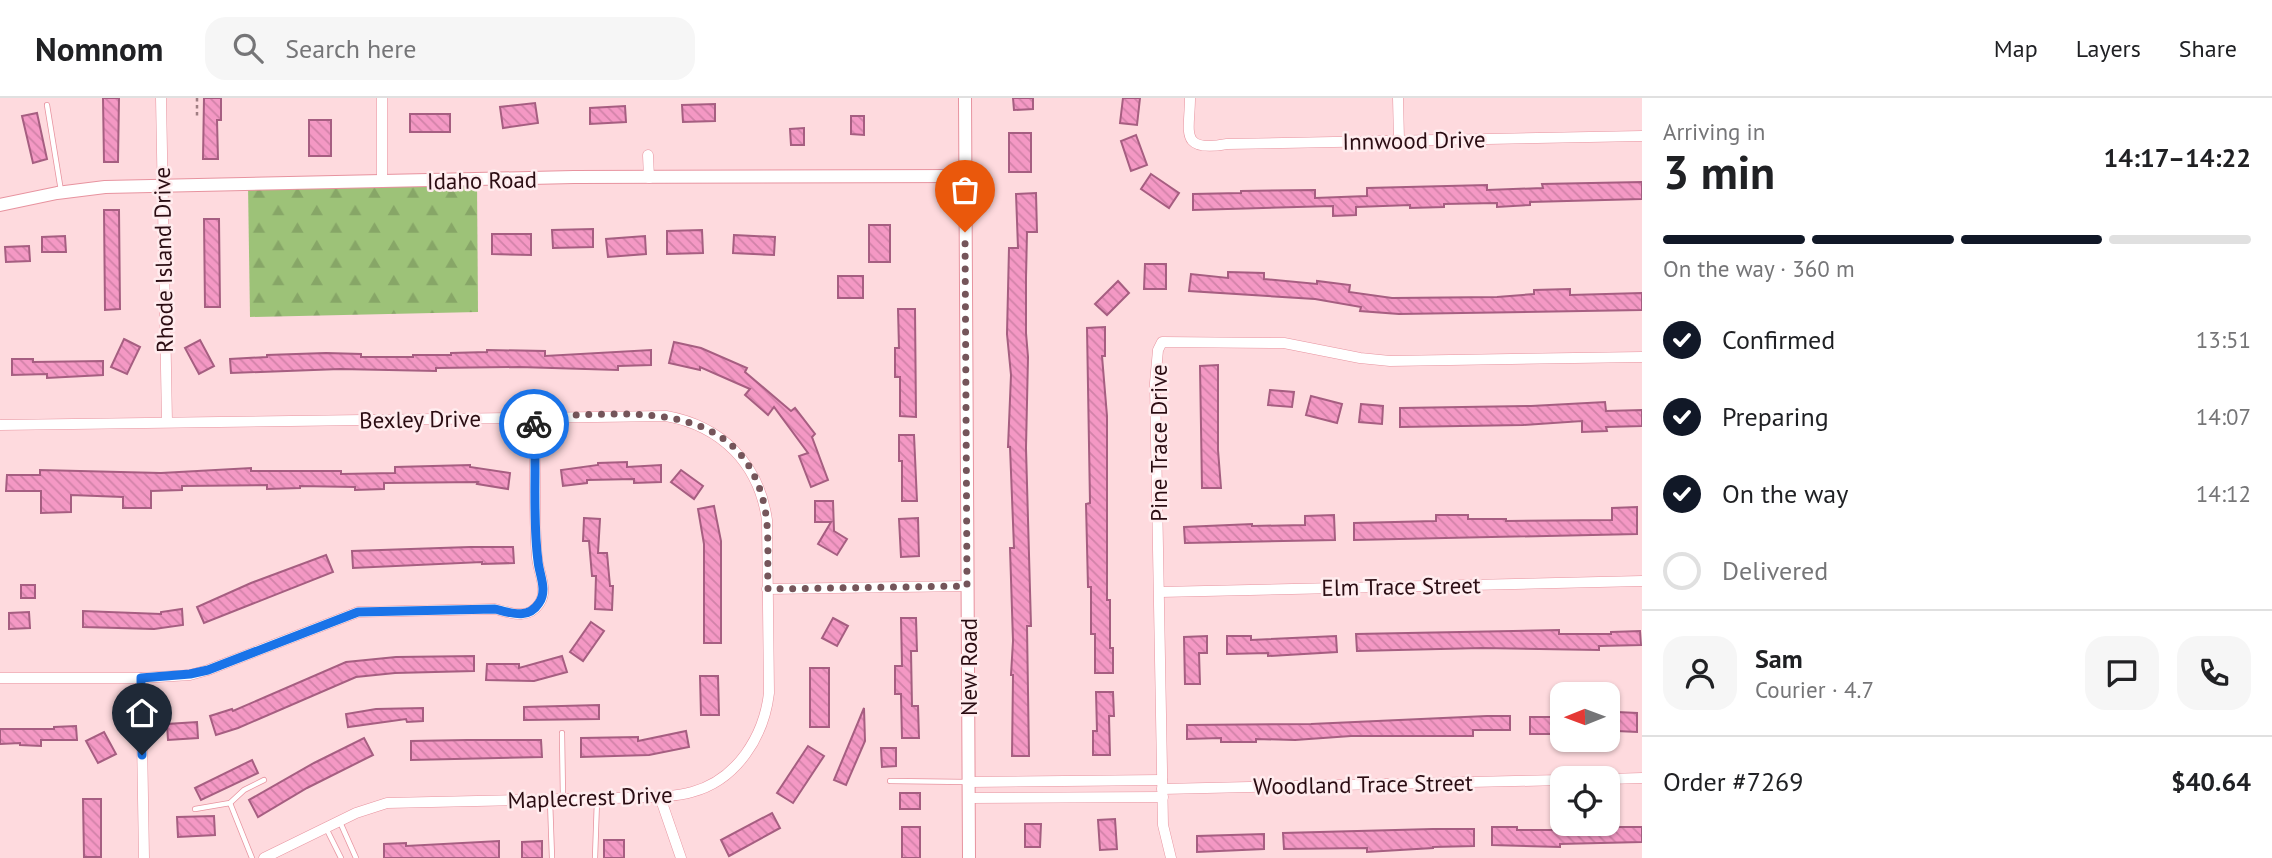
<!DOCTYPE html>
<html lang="en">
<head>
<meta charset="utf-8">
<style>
  body { margin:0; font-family:"PT Sans",sans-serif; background:#f6f6f6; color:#202124; height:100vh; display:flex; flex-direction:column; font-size:26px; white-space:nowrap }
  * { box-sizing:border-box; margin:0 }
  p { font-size:23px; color:#757577 }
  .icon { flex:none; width:38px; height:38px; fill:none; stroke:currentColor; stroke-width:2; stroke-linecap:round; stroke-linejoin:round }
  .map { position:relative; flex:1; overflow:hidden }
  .panel { display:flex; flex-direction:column; background:#fff; width:630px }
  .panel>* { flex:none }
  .needle { width:46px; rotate:269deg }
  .fabs { position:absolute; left:1550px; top:584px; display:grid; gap:14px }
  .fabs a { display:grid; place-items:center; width:70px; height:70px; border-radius:14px; background:#fff; box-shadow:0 2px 5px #0004; font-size:35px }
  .pin { position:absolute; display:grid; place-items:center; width:60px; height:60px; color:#fff; margin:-72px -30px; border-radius:50% 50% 50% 0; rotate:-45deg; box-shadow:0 0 7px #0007 }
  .pin .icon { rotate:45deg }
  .courier { position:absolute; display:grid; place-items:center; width:70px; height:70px; margin:-35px; border:5px solid #1a73e8; border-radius:50%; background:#fff; color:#222; box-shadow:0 2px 9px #0007 }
  .head em { font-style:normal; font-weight:700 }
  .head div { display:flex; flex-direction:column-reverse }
  .head { display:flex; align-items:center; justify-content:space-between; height:119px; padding:0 21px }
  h1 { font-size:46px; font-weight:700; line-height:52px }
  .bar { display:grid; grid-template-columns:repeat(4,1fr); gap:10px 7px; align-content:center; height:84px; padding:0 21px }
  .bar i { height:9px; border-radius:5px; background:#e0e0e0 }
  .bar .active { background:#111827 }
  .bar p { grid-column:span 4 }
  .line { display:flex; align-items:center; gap:18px; padding:0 21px; border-top:2px solid #e0e0e0 }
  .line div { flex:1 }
  .round { display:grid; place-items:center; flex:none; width:74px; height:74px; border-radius:21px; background:#f6f6f6 }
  ol { padding:0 21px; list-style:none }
  li { display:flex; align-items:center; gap:21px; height:77px }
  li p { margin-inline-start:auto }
  li .icon { padding:7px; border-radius:50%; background:#111827; color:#fff; stroke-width:4 }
  li:last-child { color:#757577 }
  li i { width:38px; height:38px; border:4px solid #e0e0e0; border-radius:50% }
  header { display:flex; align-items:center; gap:42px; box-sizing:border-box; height:98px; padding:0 35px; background:#fff; border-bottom:2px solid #e0e0e0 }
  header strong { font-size:33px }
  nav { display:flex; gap:38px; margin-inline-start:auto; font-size:24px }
  .search { width:490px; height:63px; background:#f6f6f6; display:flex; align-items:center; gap:18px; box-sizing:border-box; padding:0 24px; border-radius:21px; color:#757577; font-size:26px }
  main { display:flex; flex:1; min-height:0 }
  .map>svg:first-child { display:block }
  .forest { fill:url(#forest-firs) }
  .building { fill:url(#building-back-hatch); stroke:#a65e81; stroke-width:2 }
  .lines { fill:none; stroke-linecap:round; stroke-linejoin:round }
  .service-casing { stroke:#e7939f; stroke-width:6 }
  .minor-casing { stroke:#e7939f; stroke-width:11 }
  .tertiary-casing { stroke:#e7939f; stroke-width:14 }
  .path { stroke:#9f7e82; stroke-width:2.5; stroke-dasharray:3.5 3.5; stroke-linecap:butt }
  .service { stroke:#fff; stroke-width:4.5 }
  .minor { stroke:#fff; stroke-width:10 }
  .tertiary { stroke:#fff; stroke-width:12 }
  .done { stroke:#75555a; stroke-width:7; stroke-dasharray:0 12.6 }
  .route { stroke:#1a73e8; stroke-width:9 }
  .labels { text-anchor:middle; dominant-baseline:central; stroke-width:5; stroke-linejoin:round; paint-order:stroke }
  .street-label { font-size:23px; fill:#2b0d13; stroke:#ffecee }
</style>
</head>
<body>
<header>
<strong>Nomnom</strong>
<div class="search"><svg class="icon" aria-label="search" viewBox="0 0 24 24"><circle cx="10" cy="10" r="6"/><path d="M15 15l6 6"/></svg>Search here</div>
<nav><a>Map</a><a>Layers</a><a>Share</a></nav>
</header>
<main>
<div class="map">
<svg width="1642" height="760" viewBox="0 0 1642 760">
  <defs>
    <pattern id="forest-firs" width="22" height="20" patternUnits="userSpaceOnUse" patternTransform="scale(1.75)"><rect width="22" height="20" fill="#9dc278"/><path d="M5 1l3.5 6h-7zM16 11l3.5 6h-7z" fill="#87a667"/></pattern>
    <pattern id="building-back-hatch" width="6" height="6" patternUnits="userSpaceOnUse" patternTransform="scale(1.75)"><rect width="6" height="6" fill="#f498c4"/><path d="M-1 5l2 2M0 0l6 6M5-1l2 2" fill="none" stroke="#d182a8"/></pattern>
  </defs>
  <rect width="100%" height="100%" fill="#fedade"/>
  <polygon class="forest" points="477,82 478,214 250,219 248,87"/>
  <g class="building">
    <polygon points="103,0 119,0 118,64 104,64"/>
    <polygon points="204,0 221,0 221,22 217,22 218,61 203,61"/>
    <polygon points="1013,0 1033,0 1033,11 1014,12"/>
    <polygon points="1123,0 1140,0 1137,27 1120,25"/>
    <polygon points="535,5 538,25 503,30 500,9"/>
    <polygon points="715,6 715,23 683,24 682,7"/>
    <polygon points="625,8 626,24 590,26 590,10"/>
    <polygon points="37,15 47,61 33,65 22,18"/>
    <rect x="410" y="16" width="40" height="18"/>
    <polygon points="851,18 864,18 864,37 851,36"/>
    <rect x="309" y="22" width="22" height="36"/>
    <polygon points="804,30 804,47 791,47 790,31"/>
    <rect x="1009" y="35" width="22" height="39"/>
    <polygon points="1136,37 1147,67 1131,73 1121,43"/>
    <polygon points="1151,76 1179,95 1169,110 1141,91"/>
    <polygon points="1642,84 1642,101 1530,104 1530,107 1497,109 1497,105 1444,106 1444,109 1410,110 1410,107 1356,109 1356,117 1333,118 1333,108 1193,112 1193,96 1241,95 1241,93 1315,92 1315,100 1367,98 1367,90 1487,87 1487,92 1543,90 1542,86"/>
    <polygon points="1036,95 1037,134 1027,134 1026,180 1026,235 1028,259 1026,350 1031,528 1027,528 1029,658 1012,658 1013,577 1011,577 1013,543 1010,450 1014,450 1010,349 1008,349 1011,277 1007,236 1009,150 1018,150 1016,96"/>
    <polygon points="104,112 119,112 120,211 105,212"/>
    <polygon points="204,121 219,121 220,209 205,209"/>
    <rect x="869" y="127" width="21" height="37"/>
    <polygon points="593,131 593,149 553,150 552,132"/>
    <polygon points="702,132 703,155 667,156 667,133"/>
    <polygon points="492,136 531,136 531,157 492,156"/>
    <polygon points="734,137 775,139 774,157 733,155"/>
    <polygon points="65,138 66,154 42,154 42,139"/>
    <polygon points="645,138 646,156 608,159 606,141"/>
    <polygon points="29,148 30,163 6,164 5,149"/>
    <polygon points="1145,166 1166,166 1166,191 1144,191"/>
    <polygon points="1228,174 1264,175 1264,181 1317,186 1317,183 1350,187 1349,194 1392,200 1497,199 1534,196 1534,192 1570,191 1570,197 1642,195 1642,212 1399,216 1360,213 1361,209 1315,201 1189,193 1191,176 1228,180"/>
    <rect x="838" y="178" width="25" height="22"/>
    <polygon points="1118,183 1129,195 1107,217 1095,206"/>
    <polygon points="898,211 915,211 916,319 900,318 900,279 895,279 895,250 899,250"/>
    <polygon points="1105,229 1105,258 1102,258 1107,318 1107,502 1110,502 1110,550 1113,550 1113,575 1095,575 1095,536 1091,536 1091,489 1088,489 1086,406 1090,405 1087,230"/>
    <polygon points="124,241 140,249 127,276 111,269"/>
    <polygon points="200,242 214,268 199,276 185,250"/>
    <polygon points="674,244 701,250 747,270 745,274 791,313 795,310 815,336 812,339 828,382 811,389 799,358 808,355 774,309 768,317 745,297 750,291 700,269 700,272 669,265"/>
    <polygon points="487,252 545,253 545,258 651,252 651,267 618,268 618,272 519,269 436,270 436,273 340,271 231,275 230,261 267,259 267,257 326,255 361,256 361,259 413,259 413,257 451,257 451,255 487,254"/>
    <polygon points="12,261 33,261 33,264 103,263 103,277 47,280 47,276 12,277"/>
    <polygon points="1218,267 1218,352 1221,390 1202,390 1200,268"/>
    <polygon points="1270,292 1294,294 1292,309 1268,307"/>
    <polygon points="1311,298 1342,306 1337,325 1306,317"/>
    <polygon points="1605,304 1606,313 1642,312 1642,328 1606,329 1607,333 1582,334 1582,323 1523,327 1400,329 1400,310 1531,308"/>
    <polygon points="1361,306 1383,308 1382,326 1359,324"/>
    <polygon points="899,337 914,337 917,403 902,403 902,363 899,363"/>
    <polygon points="627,364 627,369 661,367 661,384 634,385 634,381 587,382 587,385 563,388 561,372 598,367 598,365"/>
    <polygon points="470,367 470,369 510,375 508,391 477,386 478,384 384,385 384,391 355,392 355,389 300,388 300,390 267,391 267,387 182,388 182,392 151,393 151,410 123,410 123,399 71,397 71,414 41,415 41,393 6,393 7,377 40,377 40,372 161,375 251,370 251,373 341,373 341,376 395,375 395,369"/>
    <polygon points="681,372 703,388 694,401 671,384"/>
    <polygon points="815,403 833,403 834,433 847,441 837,457 818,446 831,424 815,424"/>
    <polygon points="714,408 721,443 721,545 704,545 704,446 698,411"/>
    <polygon points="1637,409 1637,436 1354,442 1354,425 1436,423 1436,417 1468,417 1468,421 1506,421 1506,423 1612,422 1612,410"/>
    <polygon points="1334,417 1335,442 1185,445 1184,429 1252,426 1252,428 1305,427 1305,418"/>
    <polygon points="584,420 600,421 598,455 607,455 610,488 613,488 612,512 595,511 596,478 592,478 589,443 583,443"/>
    <polygon points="918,420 919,458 901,459 899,421"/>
    <polygon points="470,449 513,449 514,465 482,466 482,464 353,470 352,453"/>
    <polygon points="326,457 333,474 204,525 197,509 251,485"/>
    <rect x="21" y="487" width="14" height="13"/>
    <polygon points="182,511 183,527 154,531 83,529 83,513 161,516 161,514"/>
    <polygon points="29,514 30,530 9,531 9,515"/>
    <polygon points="833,520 848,528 837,548 822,540"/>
    <polygon points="901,520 916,520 917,553 911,553 912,608 918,608 919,640 902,640 901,596 895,596 895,568 902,568"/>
    <polygon points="591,524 604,533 583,563 570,554"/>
    <polygon points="1559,532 1559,536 1611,536 1611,534 1640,533 1641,547 1599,548 1599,552 1482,550 1357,553 1356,536"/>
    <polygon points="1207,538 1207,555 1199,555 1200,586 1185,586 1184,539"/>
    <polygon points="1227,538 1251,538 1251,542 1336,538 1337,554 1268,558 1268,555 1227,556"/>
    <polygon points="474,558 474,573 395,575 356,579 238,630 216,637 210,618 232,611 233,613 346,564 396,559"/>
    <polygon points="562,558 567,574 534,583 486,582 487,566 519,566 519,570"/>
    <rect x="810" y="570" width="19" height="59"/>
    <polygon points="700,578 718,578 719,617 701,617"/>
    <polygon points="1096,594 1113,594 1114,618 1109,618 1110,657 1093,657 1093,633 1097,633"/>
    <polygon points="599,607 599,621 524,622 524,609"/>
    <polygon points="423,610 423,623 407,624 406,621 348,629 346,616 376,611"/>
    <polygon points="864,610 865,643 846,687 834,682"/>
    <polygon points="1617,614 1637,615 1637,634 1617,633"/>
    <polygon points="1487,618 1510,618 1510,632 1473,632 1473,638 1351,638 1295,642 1256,641 1256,644 1221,644 1221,640 1187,641 1187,627 1311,626"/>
    <rect x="1530" y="619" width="24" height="17"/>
    <polygon points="197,624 198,640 168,642 167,626"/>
    <polygon points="76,628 77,642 41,642 41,648 20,647 20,645 0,646 0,631 54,631 54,629"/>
    <polygon points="686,633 689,649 649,657 581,659 581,640 638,639 638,643"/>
    <polygon points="104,634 116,656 98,665 86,643"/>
    <polygon points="364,640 373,657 307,690 258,719 249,702 314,665"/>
    <polygon points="467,642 541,642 542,659 411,662 411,643"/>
    <polygon points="808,648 824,658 793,705 777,695"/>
    <polygon points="881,650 896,650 896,668 882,669"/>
    <polygon points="252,662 258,675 201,702 195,690"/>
    <rect x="900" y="695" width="20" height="16"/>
    <polygon points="83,701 101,701 101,759 84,759"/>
    <polygon points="772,715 780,730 729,758 721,742"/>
    <polygon points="214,718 215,737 178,739 177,719"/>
    <polygon points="1115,721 1117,751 1100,752 1098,722"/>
    <polygon points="1025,726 1041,726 1040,749 1025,749"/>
    <rect x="902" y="729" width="18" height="31"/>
    <polygon points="1492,729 1517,729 1517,732 1574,732 1574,729 1642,729 1642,744 1560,746 1560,749 1492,747"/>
    <polygon points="1433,731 1474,731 1474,748 1433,749 1433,750 1367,754 1367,750 1284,751 1283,735"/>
    <polygon points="1264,736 1264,751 1197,754 1197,738"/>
    <rect x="604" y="742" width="20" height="18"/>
    <polygon points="499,743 499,760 384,760 384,746 406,745 406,748"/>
    <polygon points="542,743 542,760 522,760 522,744"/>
  </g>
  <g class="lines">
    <g class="service-casing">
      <g id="service">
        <polyline points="47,7 61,93"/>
        <polyline points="562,635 563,700"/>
        <polyline points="890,683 968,684"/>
        <polyline points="550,702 552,760"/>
        <polyline points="230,705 244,692 264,682"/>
        <polyline points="195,711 230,705 252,760"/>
        <polyline points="340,724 356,760"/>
        <polyline points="326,730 341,760"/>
        <polyline points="595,760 597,702"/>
      </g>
    </g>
    <g class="minor-casing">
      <g id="minor">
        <polyline points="161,0 167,324"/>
        <polyline points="382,0 382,84"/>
        <path d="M1190 0C1190 33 1178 55 1227 46L1642 38"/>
        <polyline points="1398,0 1399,42"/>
        <polyline points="648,57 649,80"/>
        <path d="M0 327 666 318C722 328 759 366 767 422L769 595C764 638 737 682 692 694 682 697 670 698 660 699L387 705 356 715 264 760"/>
        <polyline points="767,491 967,488"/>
        <polyline points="1160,494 1642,483"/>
        <path d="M0 580H141L190 577 208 572 358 514 495 511C511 515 528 522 539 506 549 492 538 474 537 459 533 413 537 366 533 319"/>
        <polyline points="141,580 144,760"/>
        <polyline points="1608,681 1642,680"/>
        <polyline points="969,684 1162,682"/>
        <polyline points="1162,691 1563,682"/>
        <polyline points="660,699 681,760"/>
        <polyline points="969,700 1163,699"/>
        <polyline points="1171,760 1163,727 1155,285 1158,252 1162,244 1284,245 1360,260 1390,263 1642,259"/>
      </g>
    </g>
    <g class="tertiary-casing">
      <g id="tertiary">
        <polyline points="965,0 969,760"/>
        <polyline points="0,107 57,95 105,89 574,79 965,78"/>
      </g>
    </g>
    <polyline class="path" points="197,0 197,19"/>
    <use href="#service" class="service"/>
    <use href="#minor" class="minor"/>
    <use href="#tertiary" class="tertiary"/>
  </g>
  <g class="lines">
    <path class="done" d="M534 326 533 319C618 317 739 295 764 406 770 433 767 463 768 491L967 488 965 134"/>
    <path class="route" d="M142 657 141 580 190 576 208 572 358 514 495 511C511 515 528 522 539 505 548 492 539 476 538 463 532 418 537 371 534 326"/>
  </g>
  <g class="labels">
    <g class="street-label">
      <text transform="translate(1414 42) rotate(-1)">Innwood Drive</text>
      <text transform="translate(482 82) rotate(-1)">Idaho Road</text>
      <text transform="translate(163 162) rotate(-91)">Rhode Island Drive</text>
      <text transform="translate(420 321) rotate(-1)">Bexley Drive</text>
      <text transform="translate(1158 345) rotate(-90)">Pine Trace Drive</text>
      <text transform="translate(1401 488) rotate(-1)">Elm Trace Street</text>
      <text transform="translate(968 569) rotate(-90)">New Road</text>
      <text transform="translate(1363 686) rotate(-1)">Woodland Trace Street</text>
      <text transform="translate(590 699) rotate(-2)">Maplecrest Drive</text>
    </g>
  </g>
</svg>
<div class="fabs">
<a><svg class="needle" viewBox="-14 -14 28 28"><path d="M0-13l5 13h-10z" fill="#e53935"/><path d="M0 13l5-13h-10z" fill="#757577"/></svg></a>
<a><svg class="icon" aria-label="locate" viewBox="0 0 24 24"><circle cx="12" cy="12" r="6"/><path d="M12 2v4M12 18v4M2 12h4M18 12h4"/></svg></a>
</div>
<div class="pin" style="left:965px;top:134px;background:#ea580c"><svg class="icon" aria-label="bag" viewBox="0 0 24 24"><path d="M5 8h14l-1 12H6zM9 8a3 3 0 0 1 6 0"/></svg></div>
<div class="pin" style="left:142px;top:657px;background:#1f2937"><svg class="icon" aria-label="home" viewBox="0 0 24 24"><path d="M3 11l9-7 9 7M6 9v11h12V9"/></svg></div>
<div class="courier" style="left:534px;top:326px"><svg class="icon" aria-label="bike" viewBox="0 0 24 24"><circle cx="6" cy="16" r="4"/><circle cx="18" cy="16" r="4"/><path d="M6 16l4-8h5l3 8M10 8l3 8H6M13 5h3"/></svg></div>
</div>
<section class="panel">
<div class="head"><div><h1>3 min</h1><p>Arriving in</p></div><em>14:17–14:22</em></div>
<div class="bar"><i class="active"></i><i class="active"></i><i class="active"></i><i></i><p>On the way · 360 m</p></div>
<ol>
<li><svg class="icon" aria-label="check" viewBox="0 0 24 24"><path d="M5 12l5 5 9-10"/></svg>Confirmed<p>13:51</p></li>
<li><svg class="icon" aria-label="check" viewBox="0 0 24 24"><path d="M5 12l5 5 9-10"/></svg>Preparing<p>14:07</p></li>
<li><svg class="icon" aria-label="check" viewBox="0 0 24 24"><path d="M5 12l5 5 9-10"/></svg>On the way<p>14:12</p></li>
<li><i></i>Delivered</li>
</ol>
<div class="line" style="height:126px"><a class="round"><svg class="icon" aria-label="person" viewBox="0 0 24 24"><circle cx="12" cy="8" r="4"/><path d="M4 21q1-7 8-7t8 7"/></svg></a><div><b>Sam</b><p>Courier · 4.7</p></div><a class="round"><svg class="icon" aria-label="chat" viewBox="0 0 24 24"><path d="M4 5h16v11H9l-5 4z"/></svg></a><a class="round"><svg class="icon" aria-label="phone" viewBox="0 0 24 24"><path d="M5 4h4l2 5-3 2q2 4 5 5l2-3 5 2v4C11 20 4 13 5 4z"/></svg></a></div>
<div class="line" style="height:91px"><div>Order #7269</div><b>$40.64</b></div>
</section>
</main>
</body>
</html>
